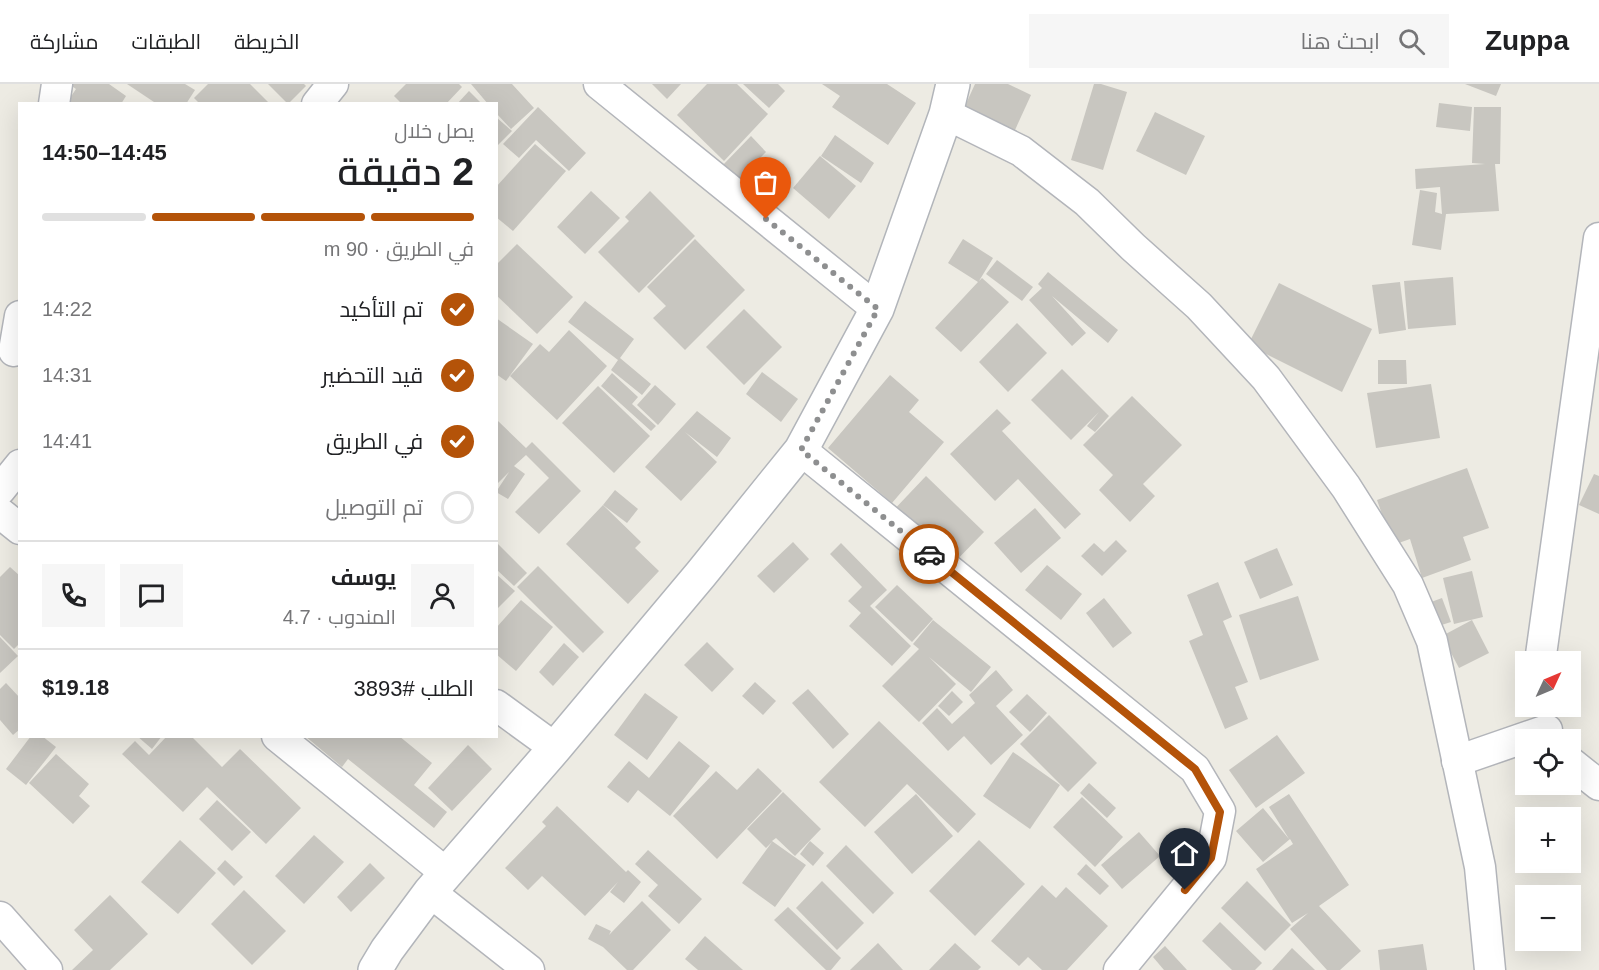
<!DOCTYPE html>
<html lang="ar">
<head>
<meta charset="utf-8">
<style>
  body { margin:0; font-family:Helvetica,Cairo,sans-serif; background:#f6f6f6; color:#202124; direction:rtl; height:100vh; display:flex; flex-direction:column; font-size:22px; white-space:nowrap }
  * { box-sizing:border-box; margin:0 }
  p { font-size:20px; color:#757577 }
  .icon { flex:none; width:33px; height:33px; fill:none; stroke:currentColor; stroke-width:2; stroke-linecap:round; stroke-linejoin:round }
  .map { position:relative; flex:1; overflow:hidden; direction:ltr }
  .side { position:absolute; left:18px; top:18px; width:480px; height:636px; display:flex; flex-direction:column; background:#fff; border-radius:0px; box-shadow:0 6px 24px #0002; direction:rtl }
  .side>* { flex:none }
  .needle { width:39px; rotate:46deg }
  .fabs { position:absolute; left:1515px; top:567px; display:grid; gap:12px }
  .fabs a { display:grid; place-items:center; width:66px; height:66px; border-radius:0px; background:#fff; box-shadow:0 6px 24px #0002; font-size:30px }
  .pin { position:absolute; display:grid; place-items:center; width:51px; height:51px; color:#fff; margin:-62px -26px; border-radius:50% 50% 50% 0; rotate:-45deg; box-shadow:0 0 6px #0007 }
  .pin .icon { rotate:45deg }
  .courier { position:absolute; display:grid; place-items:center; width:60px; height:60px; margin:-30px; border:4px solid #b45309; border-radius:50%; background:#fff; color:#222; box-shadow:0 2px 8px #0007 }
  .overview em { font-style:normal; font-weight:600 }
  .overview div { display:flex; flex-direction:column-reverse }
  .overview { display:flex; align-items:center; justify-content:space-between; height:102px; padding:0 24px }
  h1 { font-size:39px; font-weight:600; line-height:45px }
  .bar { display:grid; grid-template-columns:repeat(4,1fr); gap:9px 6px; align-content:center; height:72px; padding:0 24px }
  .bar i { height:8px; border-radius:4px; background:#e0e0e0 }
  .bar .current { background:#b45309 }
  .bar p { grid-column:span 4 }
  .line { display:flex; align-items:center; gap:15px; padding:0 24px; border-top:2px solid #e0e0e0 }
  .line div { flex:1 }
  .round { display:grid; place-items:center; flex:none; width:63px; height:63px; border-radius:0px; background:#f6f6f6 }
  ol { padding:0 24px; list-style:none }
  li { display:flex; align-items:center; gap:18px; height:66px }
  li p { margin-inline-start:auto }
  li .icon { padding:6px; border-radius:50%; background:#b45309; color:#fff; stroke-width:4 }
  li:last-child { color:#757577 }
  li i { width:33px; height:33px; border:3px solid #e0e0e0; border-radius:50% }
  header { display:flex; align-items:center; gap:36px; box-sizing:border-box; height:84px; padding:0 30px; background:#fff; border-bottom:2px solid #e0e0e0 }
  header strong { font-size:28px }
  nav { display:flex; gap:33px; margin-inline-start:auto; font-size:21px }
  .search { width:420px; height:54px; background:#f6f6f6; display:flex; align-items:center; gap:15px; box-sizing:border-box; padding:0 21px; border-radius:0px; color:#757577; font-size:22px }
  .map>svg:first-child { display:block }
  .building { fill:#c8c6c0 }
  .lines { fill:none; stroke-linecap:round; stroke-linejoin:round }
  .minor-casing { stroke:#b3b5ba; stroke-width:33 }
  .secondary-casing { stroke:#b2b5ba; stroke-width:36 }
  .minor { stroke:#fff; stroke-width:30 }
  .secondary { stroke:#fff; stroke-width:33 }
  .done { stroke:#8e8f90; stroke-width:6; stroke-dasharray:0 10.8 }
  .route { stroke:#b45309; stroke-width:8 }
</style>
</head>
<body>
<header>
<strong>Zuppa</strong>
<div class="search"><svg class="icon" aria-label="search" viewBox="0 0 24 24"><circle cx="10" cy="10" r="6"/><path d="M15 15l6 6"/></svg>ابحث هنا</div>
<nav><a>الخريطة</a><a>الطبقات</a><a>مشاركة</a></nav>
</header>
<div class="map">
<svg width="1599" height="886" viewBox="0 0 1599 886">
  <rect width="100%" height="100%" fill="#edebe3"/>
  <g class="building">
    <polygon points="69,0 109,0 126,12 121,20 66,20 76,5"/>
    <polygon points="127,0 185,0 195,6 186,20 157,20"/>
    <polygon points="208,0 250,0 270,20 200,20 194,14"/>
    <polygon points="268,0 304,0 306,2 288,20"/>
    <polygon points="406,0 459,0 462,3 446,20 402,20 394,12"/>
    <polygon points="471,0 512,0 534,24 511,45 496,29 496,20 488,20"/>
    <polygon points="652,0 681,0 667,15"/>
    <polygon points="707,0 737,0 768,30 724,77 677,31"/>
    <polygon points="743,0 778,0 785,7 769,24"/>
    <polygon points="822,0 887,0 916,19 888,61 832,23 840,12"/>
    <polygon points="975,0 1008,0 1031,11 1010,57 960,33"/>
    <polygon points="1094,0 1101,0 1127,8 1103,86 1071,76"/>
    <polygon points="1465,0 1501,0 1496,12"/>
    <polygon points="469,7 482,20 457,20"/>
    <polygon points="1439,19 1472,23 1470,47 1436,43"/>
    <polygon points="538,23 586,69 569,87 536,56 519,74 503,60"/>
    <polygon points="1474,23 1501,23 1500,80 1495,80 1499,127 1446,130 1441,166 1412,161 1420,106 1437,109 1435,128 1442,130 1440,103 1416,105 1415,85 1485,80 1472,79"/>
    <polygon points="1155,28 1205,52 1186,91 1136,67"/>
    <polygon points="496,33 512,47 496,63"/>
    <polygon points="835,51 874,79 861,99 821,72"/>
    <polygon points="751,52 766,68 729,106 720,84"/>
    <polygon points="535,60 566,87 513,147 496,133 496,103"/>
    <polygon points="820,72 856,102 829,135 793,104"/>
    <polygon points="591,107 620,134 585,170 557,143"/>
    <polygon points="650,107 695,152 639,209 598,168 629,137 625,133"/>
    <polygon points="695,155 745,206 685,266 653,234 666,222 647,203"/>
    <polygon points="963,155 993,174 979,197 982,194 1009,218 961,268 935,244 978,198 948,179"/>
    <polygon points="517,160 573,213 537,250 496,211 496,181"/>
    <polygon points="997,176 1033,203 1022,217 986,190"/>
    <polygon points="1048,188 1118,246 1108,259 1052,212 1086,249 1072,262 1029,216 1042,204 1038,200"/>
    <polygon points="1453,193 1456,241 1408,245 1404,197"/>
    <polygon points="1400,198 1406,246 1379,250 1372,201"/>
    <polygon points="1279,199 1372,245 1342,308 1248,261"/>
    <polygon points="585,217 634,255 620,274 651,300 642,311 611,286 618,276 568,238"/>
    <polygon points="744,225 782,263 744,301 706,263"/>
    <polygon points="496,234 533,260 506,297 496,290"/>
    <polygon points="1017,239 1047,269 1008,308 979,278"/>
    <polygon points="569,246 607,282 557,336 510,292 540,260 549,268"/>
    <polygon points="1378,276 1406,276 1407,300 1378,300"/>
    <polygon points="1062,285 1109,332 1095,348 1087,342 1099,328 1071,356 1031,316"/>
    <polygon points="762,288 798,315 781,338 746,310"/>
    <polygon points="612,289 638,313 632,320 656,342 651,347 601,302"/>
    <polygon points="890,291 919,316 909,328 944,358 892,419 828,364"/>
    <polygon points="1431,300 1440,354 1376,364 1367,309"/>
    <polygon points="655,301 676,320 658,341 637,321"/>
    <polygon points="598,302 650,352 614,389 562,339"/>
    <polygon points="1132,312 1182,361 1143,400 1155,412 1130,438 1099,406 1113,391 1083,361"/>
    <polygon points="997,325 1011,339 1002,347 1081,430 1065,445 1018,395 995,417 950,370"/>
    <polygon points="697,327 731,354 717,373 685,348 717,378 681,417 645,383"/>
    <polygon points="498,337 526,364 532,358 581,407 539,450 515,428 549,394 526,371 514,382 525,390 508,415 496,408 509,388 496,401 496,339"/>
    <polygon points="1467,384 1489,444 1463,453 1471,476 1422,494 1410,455 1393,461 1377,416"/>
    <polygon points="1594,390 1599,392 1599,430 1579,421"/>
    <polygon points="926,392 984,448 946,487 889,431"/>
    <polygon points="615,406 638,425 627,439 603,421"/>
    <polygon points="603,421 641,458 635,464 659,487 628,520 566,460"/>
    <polygon points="1035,424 1061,454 1021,489 994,459"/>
    <polygon points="1116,456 1127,467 1102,492 1081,472 1094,459 1104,468"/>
    <polygon points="496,458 527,489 514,502 496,485"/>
    <polygon points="793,458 809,475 774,509 757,492"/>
    <polygon points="841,459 887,506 870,522 911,562 892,582 849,542 861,529 848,517 862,503 830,470"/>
    <polygon points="1277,464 1293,501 1260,515 1244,478"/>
    <polygon points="1047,481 1082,510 1061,536 1025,506"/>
    <polygon points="538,482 604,548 583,569 517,503"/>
    <polygon points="10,483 20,492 20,559 14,565 0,551 0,493"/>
    <polygon points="1472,487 1483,533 1454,540 1443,494"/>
    <polygon points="496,490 515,507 496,526"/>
    <polygon points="1218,498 1232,533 1223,537 1248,598 1235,603 1248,635 1225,645 1189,557 1203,551 1187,511"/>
    <polygon points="897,501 933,535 912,558 875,523"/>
    <polygon points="1298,512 1319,576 1260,596 1239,531"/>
    <polygon points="1104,514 1132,549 1113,564 1086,529"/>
    <polygon points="1442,514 1451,538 1432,544 1423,521"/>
    <polygon points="521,516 553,543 516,587 496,570 496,544"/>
    <polygon points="933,536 991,583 971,608 929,573 956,600 919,638 882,602 919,565 913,560"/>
    <polygon points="1472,536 1489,569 1459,584 1442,552"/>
    <polygon points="0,553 18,572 0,589"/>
    <polygon points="707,558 734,585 712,608 684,581"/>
    <polygon points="564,559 579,573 553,602 539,588"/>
    <polygon points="996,586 1013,606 996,622 1023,651 991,681 964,652 948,667 922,639 937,624 952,640 975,619 969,611"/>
    <polygon points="755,598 776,617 763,631 742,612"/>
    <polygon points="6,599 20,614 20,645 13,651 0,636 0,605"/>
    <polygon points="808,605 849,650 833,665 792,619"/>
    <polygon points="952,607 963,618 949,632 938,622"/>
    <polygon points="645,609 678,633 647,676 614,651"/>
    <polygon points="1027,610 1047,629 1030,648 1009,628"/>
    <polygon points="1049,631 1097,679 1068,708 1020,660"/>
    <polygon points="879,637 976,730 958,749 907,700 865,743 819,698"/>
    <polygon points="1277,651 1305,689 1256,724 1229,686"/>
    <polygon points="31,652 42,652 56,663 26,701 6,685"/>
    <polygon points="137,652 162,652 152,665"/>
    <polygon points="167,652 191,652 222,683 240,665 301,724 266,760 207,703 183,728 122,670 135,657 149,671"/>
    <polygon points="305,652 399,652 432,679 414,701 447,728 434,744 348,675 342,683"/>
    <polygon points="679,657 710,682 670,732 638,706 628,719 607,703 629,677 649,694"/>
    <polygon points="468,661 492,685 452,727 428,704"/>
    <polygon points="1013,668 1060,701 1030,745 983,712"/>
    <polygon points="56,670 89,700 79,712 90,722 73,740 29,699"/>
    <polygon points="758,684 782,707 717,775 673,732 716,687 737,706"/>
    <polygon points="1089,699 1116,724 1107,734 1080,709"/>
    <polygon points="783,708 821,745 795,772 776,754 772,757 806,781 775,823 742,799 772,758 766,764 747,745"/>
    <polygon points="916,710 953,752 912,790 874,748"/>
    <polygon points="1289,710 1349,801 1319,822 1361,867 1340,886 1327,886 1290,845 1308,829 1292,839 1256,785 1293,760 1290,755 1263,778 1236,747 1263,724 1289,755 1269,723"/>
    <polygon points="1082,713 1123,753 1095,783 1053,743"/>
    <polygon points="217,716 251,748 232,767 199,735"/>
    <polygon points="557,722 626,788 628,786 641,798 624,819 610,808 618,798 585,832 542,792 528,806 505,784 546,742 542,738"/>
    <polygon points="1139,748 1160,772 1122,805 1101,781"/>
    <polygon points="314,751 344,778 304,820 275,792"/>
    <polygon points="180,756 216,789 178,830 141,798"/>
    <polygon points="979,756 1025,800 975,852 929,807"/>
    <polygon points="810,757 824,769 813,782 800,770"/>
    <polygon points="846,761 894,809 873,830 826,782"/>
    <polygon points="648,766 702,815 679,840 648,812 658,801 635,780"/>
    <polygon points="225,776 243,793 234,802 217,785"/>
    <polygon points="370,779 385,794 351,828 337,813"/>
    <polygon points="1086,780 1109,802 1100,811 1077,790"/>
    <polygon points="822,797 864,839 837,866 796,824"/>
    <polygon points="1247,797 1291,841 1265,867 1221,824"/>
    <polygon points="1042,801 1056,814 1066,803 1108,842 1067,886 1042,886 1028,873 1019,882 991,857"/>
    <polygon points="244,806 286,847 252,881 211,840"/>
    <polygon points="110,811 148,850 110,886 72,886 93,866 74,846"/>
    <polygon points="642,817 671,846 633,886 627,886 603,863 588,855 596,840 611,847 609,851"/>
    <polygon points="788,823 841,874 831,886 826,886 774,836"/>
    <polygon points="1220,838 1262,879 1255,886 1232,886 1202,857"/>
    <polygon points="705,852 743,886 698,886 685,875"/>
    <polygon points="878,859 903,886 850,886"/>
    <polygon points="955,859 981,883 978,886 929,886"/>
    <polygon points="1423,860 1427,886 1380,886 1378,866"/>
    <polygon points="1165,862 1187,886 1164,886 1153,873"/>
    <polygon points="1292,864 1315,886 1272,886"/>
  </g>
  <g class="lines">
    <g class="minor-casing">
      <g id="minor">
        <polyline points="599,0 877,225"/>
        <polyline points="54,20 57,0"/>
        <polyline points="317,20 333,0"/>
        <polyline points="946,30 1021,67 1087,118 1133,163 1199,222 1266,294 1346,403 1408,501 1432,557 1480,783 1490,886"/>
        <polyline points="14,267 20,232"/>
        <polyline points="801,366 1195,685 1220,727 1211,774 1119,886"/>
        <polyline points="0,406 20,381"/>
        <polyline points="0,429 20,445"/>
        <polyline points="1540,578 1599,154"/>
        <polyline points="496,621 555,664"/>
        <polyline points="277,652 446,789"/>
        <polyline points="1457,677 1547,646"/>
        <polyline points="1570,678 1599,701"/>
        <polyline points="430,808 529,886"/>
        <polyline points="0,833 47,886"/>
      </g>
    </g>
    <g class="secondary-casing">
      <polyline id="secondary" points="375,886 387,866 430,808 555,664 701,490 801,366 877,225 946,30 953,0"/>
    </g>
    <use href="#minor" class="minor"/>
    <use href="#secondary" class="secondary"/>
  </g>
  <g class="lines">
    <polyline class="done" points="766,135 878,225 801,366 929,470"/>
    <polyline class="route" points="929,470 1195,685 1220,728 1211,774 1185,806"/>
  </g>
</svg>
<div class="fabs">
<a><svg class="needle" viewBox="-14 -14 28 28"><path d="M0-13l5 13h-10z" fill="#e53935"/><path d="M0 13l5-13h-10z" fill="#757577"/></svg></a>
<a><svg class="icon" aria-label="locate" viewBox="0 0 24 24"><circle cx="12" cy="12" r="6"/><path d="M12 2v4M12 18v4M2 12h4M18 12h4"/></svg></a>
<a>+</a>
<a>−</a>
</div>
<div class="pin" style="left:766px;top:135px;background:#ea580c"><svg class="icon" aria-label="bag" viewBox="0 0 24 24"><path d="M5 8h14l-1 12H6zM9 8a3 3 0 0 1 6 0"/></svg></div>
<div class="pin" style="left:1185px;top:806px;background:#1f2937"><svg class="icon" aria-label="home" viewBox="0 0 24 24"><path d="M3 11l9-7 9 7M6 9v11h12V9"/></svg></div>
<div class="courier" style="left:929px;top:470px"><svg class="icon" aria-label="car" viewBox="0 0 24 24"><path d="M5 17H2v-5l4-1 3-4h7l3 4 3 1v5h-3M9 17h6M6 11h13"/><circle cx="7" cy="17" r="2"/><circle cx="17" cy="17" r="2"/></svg></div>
<section class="side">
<div class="overview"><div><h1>2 دقيقة</h1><p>يصل خلال</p></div><em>14:45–14:50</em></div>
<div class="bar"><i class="current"></i><i class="current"></i><i class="current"></i><i></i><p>في الطريق · 90 m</p></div>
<ol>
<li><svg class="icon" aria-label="check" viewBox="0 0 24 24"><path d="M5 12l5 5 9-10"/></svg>تم التأكيد<p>14:22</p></li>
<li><svg class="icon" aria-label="check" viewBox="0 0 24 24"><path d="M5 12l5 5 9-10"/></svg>قيد التحضير<p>14:31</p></li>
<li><svg class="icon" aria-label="check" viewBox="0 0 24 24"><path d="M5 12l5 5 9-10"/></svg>في الطريق<p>14:41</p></li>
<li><i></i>تم التوصيل</li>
</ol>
<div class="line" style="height:108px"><a class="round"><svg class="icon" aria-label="person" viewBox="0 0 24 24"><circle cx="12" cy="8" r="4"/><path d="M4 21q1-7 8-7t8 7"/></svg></a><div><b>يوسف</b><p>المندوب · 4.7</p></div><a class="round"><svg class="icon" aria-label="chat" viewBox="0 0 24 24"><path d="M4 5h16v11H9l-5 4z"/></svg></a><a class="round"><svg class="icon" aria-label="phone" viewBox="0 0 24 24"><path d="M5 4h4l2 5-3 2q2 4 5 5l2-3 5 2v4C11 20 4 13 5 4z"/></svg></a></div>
<div class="line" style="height:78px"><div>الطلب #3893</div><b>$19.18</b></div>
</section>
</div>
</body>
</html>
